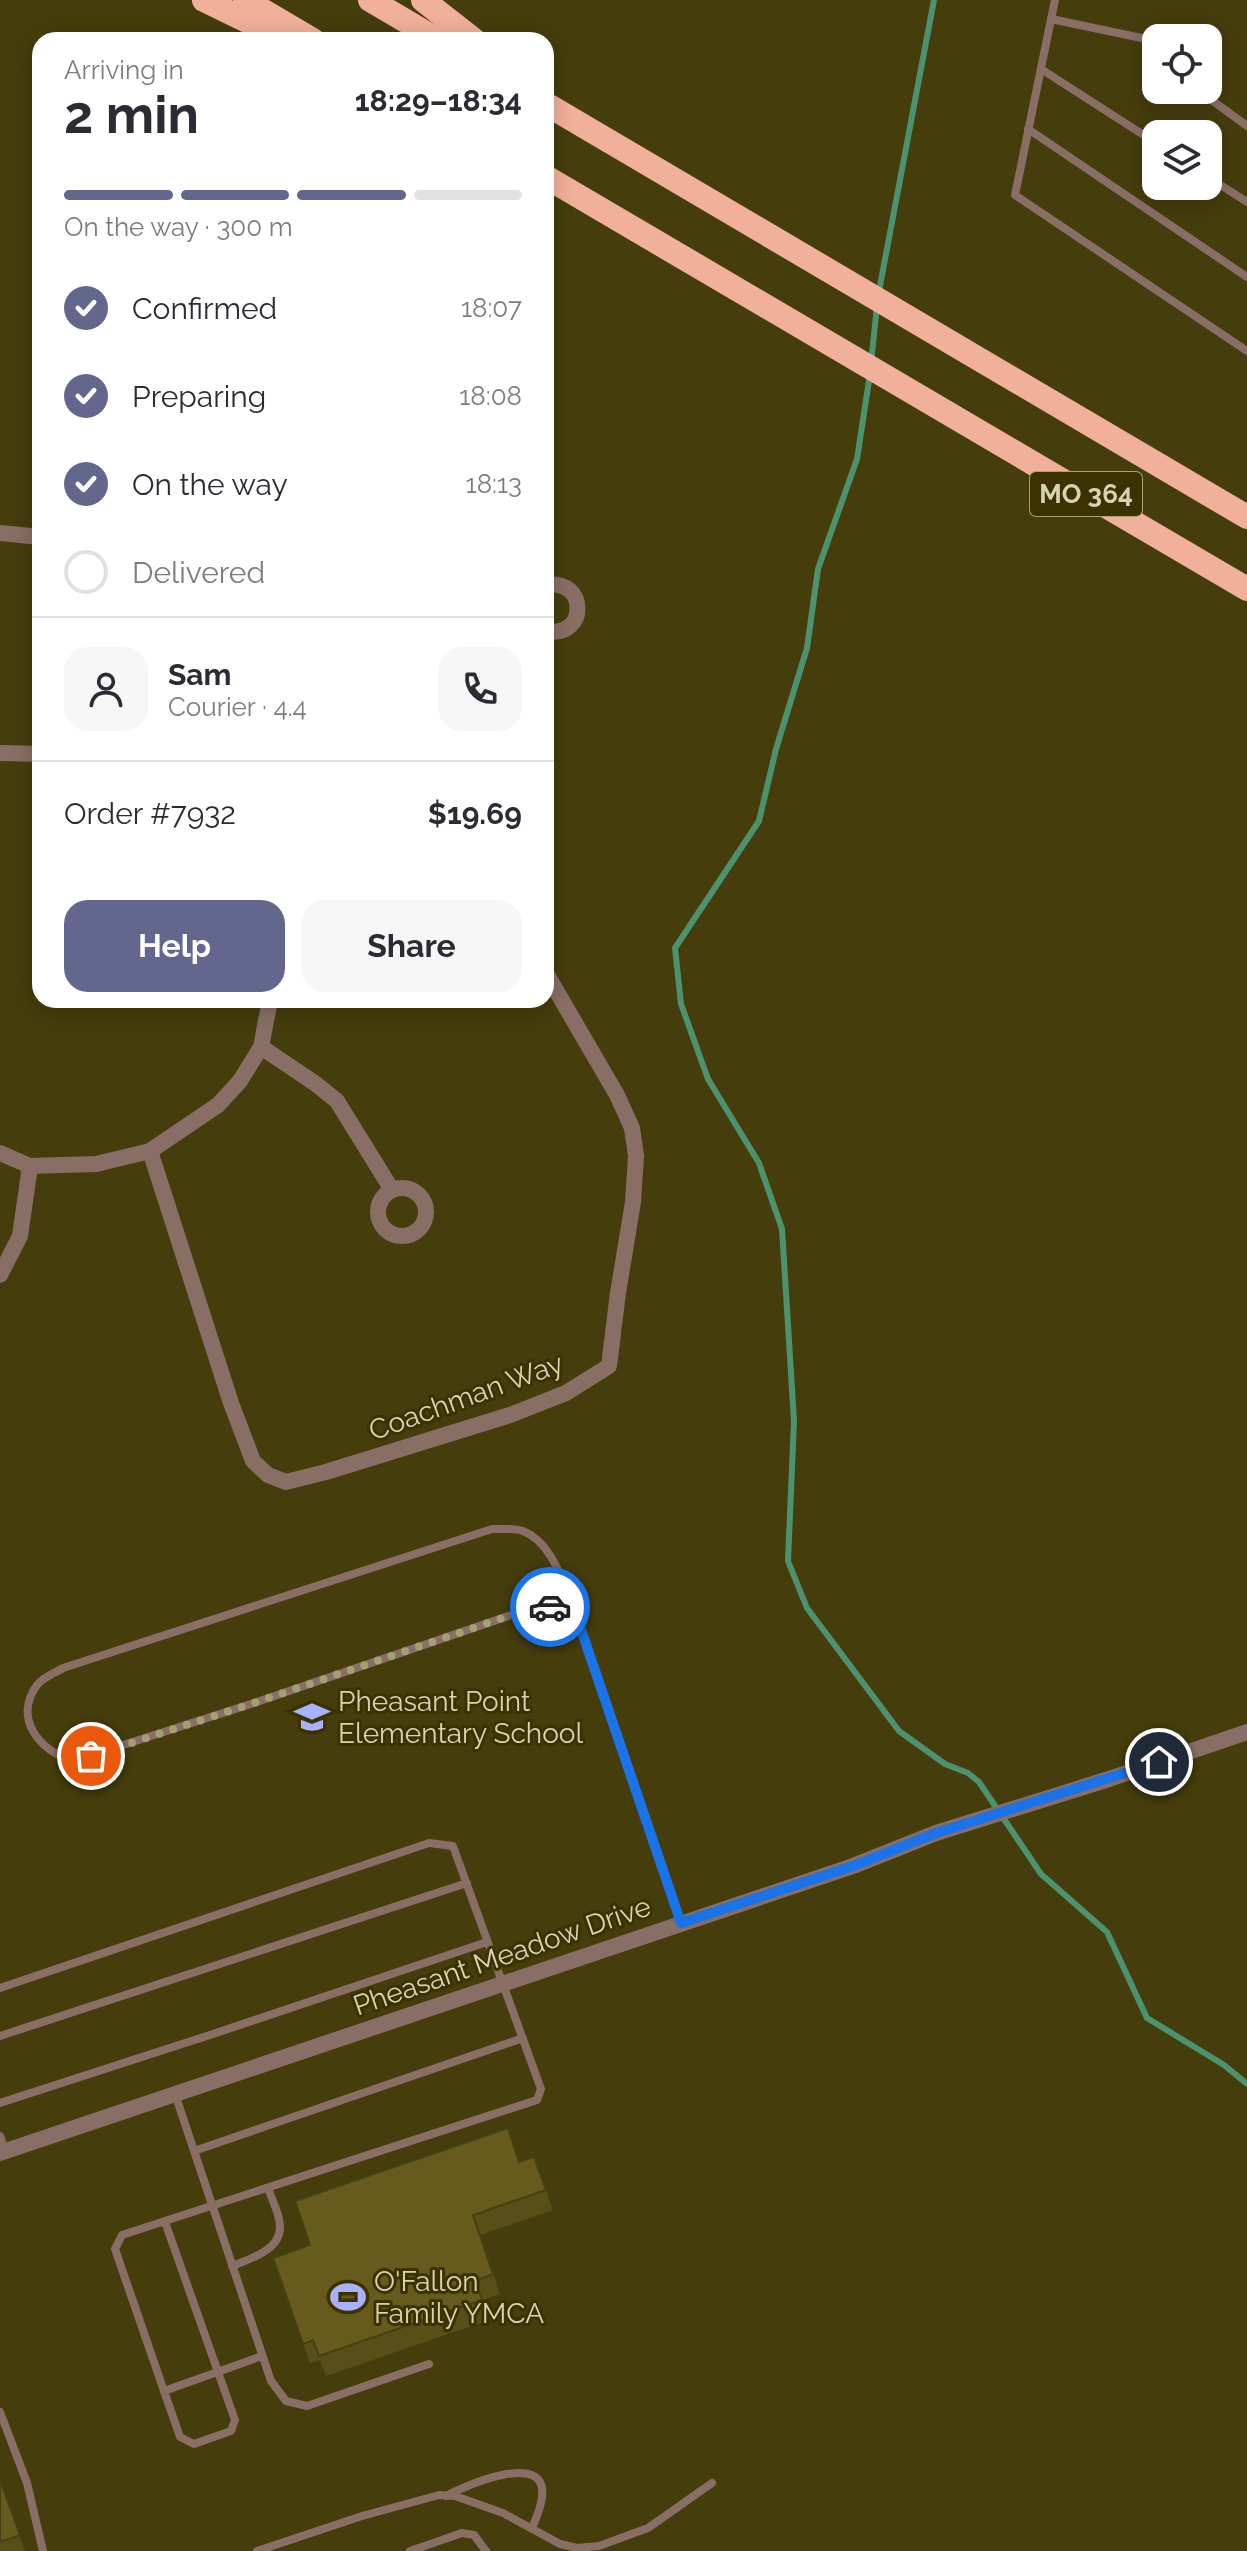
<!DOCTYPE html>
<html lang="en">
<head>
<meta charset="utf-8">
<style>
  body { margin:0; font-family:Raleway,sans-serif; background:#f7f7f7; color:#2b2b33; height:100vh; display:flex; flex-direction:column; font-size:30px; white-space:nowrap }
  * { box-sizing:border-box; margin:0 }
  p { font-size:26px; color:#7c7c81 }
  .icon { flex:none; width:44px; height:44px; fill:none; stroke:currentColor; stroke-width:2; stroke-linecap:round; stroke-linejoin:round }
  .map { position:relative; flex:1; overflow:hidden }
  .sheet { position:absolute; left:32px; top:32px; width:522px; height:976px; display:flex; flex-direction:column; background:#fff; border-radius:24px; box-shadow:0 4px 20px #0003 }
  .sheet>* { flex:none }
  .tools { position:absolute; left:1142px; top:24px; display:grid; gap:16px }
  .tools a { display:grid; place-items:center; width:80px; height:80px; border-radius:16px; background:#fff; box-shadow:0 4px 20px #0003; font-size:40px }
  .pin { position:absolute; display:grid; place-items:center; width:68px; height:68px; color:#fff; margin:-34px; border:4px solid #fff; border-radius:50%; box-shadow:0 2px 8px #0007 }
  .courier { position:absolute; display:grid; place-items:center; width:80px; height:80px; margin:-40px; border:6px solid #1a73e8; border-radius:50%; background:#fff; color:#222; box-shadow:0 2px 10px #0007 }
  .summary em { font-style:normal; font-weight:700 }
  .summary div { display:flex; flex-direction:column-reverse }
  .summary { display:flex; align-items:center; justify-content:space-between; height:136px; padding:0 32px }
  h1 { font-size:52px; font-weight:700; line-height:60px }
  .bar { display:grid; grid-template-columns:repeat(4,1fr); gap:12px 8px; align-content:center; height:96px; padding:0 32px }
  .bar i { height:10px; border-radius:6px; background:#e1e1e2 }
  .bar .active { background:#64678d }
  .bar p { grid-column:span 4 }
  .line { display:flex; align-items:center; gap:20px; padding:0 32px; border-top:2px solid #e1e1e2 }
  .line div { flex:1 }
  .round { display:grid; place-items:center; flex:none; width:84px; height:84px; border-radius:24px; background:#f7f7f7 }
  ol { padding:0 32px; list-style:none }
  li { display:flex; align-items:center; gap:24px; height:88px }
  li p { margin-inline-start:auto }
  li .icon { padding:8px; border-radius:50%; background:#64678d; color:#fff; stroke-width:4 }
  li:last-child { color:#7c7c81 }
  li i { width:44px; height:44px; border:4px solid #e1e1e2; border-radius:50% }
  .action { display:flex; gap:16px; margin-top:auto; padding:16px 32px }
  .action a { flex:1; height:92px; border-radius:24px; background:#64678d; color:#fff; font-size:32px; font-weight:700; line-height:92px; text-align:center }
  .action a+a { background:#f7f7f7; color:#2b2b33 }
  .map>svg:first-child { display:block }
  .lines { fill:none; stroke-linecap:round; stroke-linejoin:round }
  .stream { stroke:#4d926f; stroke-width:6 }
  .lane { stroke:#896e65; stroke-width:8 }
  .street { stroke:#896e65; stroke-width:16 }
  .highway { stroke:#f1b09a; stroke-width:24 }
  .wall { fill:#584e18 }
  .building { fill:#665b1c; stroke:#474014; stroke-width:2 }
  .done { stroke:#a49e79; stroke-width:8; stroke-dasharray:0 14.4 }
  .route { stroke:#1a73e8; stroke-width:10 }
  .labels { text-anchor:middle; dominant-baseline:central; stroke-width:6; stroke-linejoin:round; paint-order:stroke }
  .shield { fill:#3b3200; stroke:#a8a27e; stroke-width:2 }
  .shield-label { font-size:26px; font-weight:bold; fill:#d7d2b4 }
  .street-label { font-size:28px; fill:#d7d2b4; stroke:#3b3200 }
  .poi-label { font-size:28px; fill:#d7d2b4; stroke:#3b3200; text-anchor:start }
</style>
</head>
<body>
<div class="map">
<svg width="1247" height="2551" viewBox="0 0 1247 2551">
  <rect width="100%" height="100%" fill="#453d0c"/>
  <g class="lines">
    <g class="stream">
      <polyline points="879,291 934,0"/>
      <polyline points="871,363 877,306"/>
      <polyline points="870,374 857,459 818,569 807,648 776,749 759,821 675,948 681,1004 708,1079 759,1163 782,1229 794,1421 788,1561 807,1608 899,1731 945,1764 968,1773 979,1782 1041,1874 1107,1932 1147,2018 1224,2065 1247,2084"/>
    </g>
    <g class="lane">
      <polyline points="1055,0 1015,195 1247,351"/>
      <polyline points="1051,19 1156,41"/>
      <polyline points="1041,69 1156,143"/>
      <polyline points="1201,90 1202,93 1247,126"/>
      <polyline points="1028,129 1247,277"/>
      <polyline points="1208,177 1247,202"/>
      <path d="M572 1603 523 1611 251 1704 73 1761C39 1751 13 1718 37 1685 43 1677 55 1673 63 1668L492 1529C501 1529 515 1528 523 1531 551 1542 561 1578 572 1603L681 1923"/>
      <polyline points="0,1988 429,1843 453,1846 541,2089 537,2100 122,2235 115,2249 164,2391 262,2356"/>
      <polyline points="0,2036 467,1883"/>
      <polyline points="175,2094 271,2381 286,2401 307,2406 429,2364"/>
      <polyline points="0,2103 210,2035 487,1942"/>
      <polyline points="0,2136 5,2151"/>
      <polyline points="194,2151 523,2038"/>
      <path d="M232 2266C250 2259 281 2250 280 2226 280 2215 272 2200 268 2188"/>
      <polyline points="164,2391 180,2437 194,2444 231,2431 235,2420 165,2222"/>
      <polyline points="0,2412 27,2483 43,2551"/>
      <path d="M446 2496C464 2486 548 2449 542 2497 541 2508 536 2518 532 2528"/>
      <polyline points="257,2551 362,2516 439,2495 455,2496 503,2513 560,2544 577,2548 599,2546 648,2528 712,2483"/>
      <polyline points="410,2551 462,2533 474,2535 486,2551"/>
    </g>
    <g class="street">
      <polyline points="0,533 40,537"/>
      <path d="M546 585C588 578 588 639 546 631"/>
      <polyline points="0,753 40,754"/>
      <polyline points="261,1047 316,1084 337,1101 392,1190"/>
      <polyline points="150,1151 231,1403 253,1461 268,1475 286,1482 326,1472 510,1415 566,1393 609,1366 618,1293 633,1202 636,1156 632,1128 617,1095 546,973"/>
      <polyline points="0,1153 30,1166 96,1164 150,1151 218,1105 240,1081 261,1047 270,1000"/>
      <circle cx="402" cy="1212" r="24"/>
      <polyline points="0,1275 20,1236 30,1166"/>
      <polyline points="0,2153 853,1866 936,1833 1109,1779 1247,1732"/>
    </g>
    <g class="highway">
      <polyline points="204,0 286,40"/>
      <polyline points="245,0 313,40"/>
      <polyline points="370,0 438,40"/>
      <polyline points="423,0 474,40"/>
      <polyline points="546,104 1247,517"/>
      <polyline points="546,177 1247,589"/>
    </g>
  </g>
  <g class="wall">
    <polygon points="534,2157 553,2210 480,2235 500,2294 482,2300 489,2320 326,2376 320,2360 310,2363 273,2258 310,2245"/>
    <polygon points="0,2480 25,2551 0,2551"/>
  </g>
  <g class="building">
    <polygon points="508,2128 519,2162 534,2157 546,2190 473,2215 493,2274 475,2281 482,2300 319,2356 313,2340 303,2344 273,2258 310,2245 295,2201"/>
    <polygon points="0,2480 20,2535 0,2542"/>
  </g>
  <g class="lines">
    <polyline class="done" points="91,1756 251,1704 523,1611 550,1607"/>
    <polyline class="route" points="550,1607 572,1603 681,1923 853,1866 936,1833 1159,1762"/>
  </g>
  <defs>
    <g id="school-bare" transform="scale(2.76)"><path d="M0-5L7-2L0 1L-7-2ZM-4 1L0 2.5L4 1V4Q0 6-4 4Z" fill="#a9b0fc" stroke="#3b3200" stroke-width="2.5" paint-order="stroke"/></g>
    <g id="stadium-bare" transform="scale(2.76)"><path d="M0-5a6.5 5 0 1 0 0 10a6.5 5 0 1 0 0-10ZM-3.5-1.8h7v3.6h-7Z" fill="#a9b0fc" stroke="#3b3200" stroke-width="2.5" paint-order="stroke"/></g>
  </defs>
  <g fill-rule="evenodd">
    <use href="#school-bare" x="312" y="1717"/>
    <use href="#stadium-bare" x="348" y="2297"/>
  </g>
  <g class="labels">
    <rect class="shield" x="1030" y="472" width="112" height="44" rx="6"/>
    <g class="shield-label">
      <text x="1086" y="494">MO 364</text>
    </g>
    <g class="street-label">
      <text transform="translate(466 1397) rotate(-20)">Coachman Way</text>
      <text transform="translate(502 1956) rotate(-19)">Pheasant Meadow Drive</text>
    </g>
    <g class="poi-label">
      <text x="338" y="1701">Pheasant Point<tspan x="338" dy="32">Elementary School</tspan></text>
      <text x="374" y="2281">O'Fallon<tspan x="374" dy="32">Family YMCA</tspan></text>
    </g>
  </g>
</svg>
<div class="tools">
<a><svg class="icon" aria-label="locate" viewBox="0 0 24 24"><circle cx="12" cy="12" r="6"/><path d="M12 2v4M12 18v4M2 12h4M18 12h4"/></svg></a>
<a><svg class="icon" aria-label="layers" viewBox="0 0 24 24"><path d="M12 4l9 5-9 5-9-5zM3 14l9 5 9-5"/></svg></a>
</div>
<div class="pin" style="left:91px;top:1756px;background:#ea580c"><svg class="icon" aria-label="bag" viewBox="0 0 24 24"><path d="M5 8h14l-1 12H6zM9 8a3 3 0 0 1 6 0"/></svg></div>
<div class="pin" style="left:1159px;top:1762px;background:#1f2937"><svg class="icon" aria-label="home" viewBox="0 0 24 24"><path d="M3 11l9-7 9 7M6 9v11h12V9"/></svg></div>
<div class="courier" style="left:550px;top:1607px"><svg class="icon" aria-label="car" viewBox="0 0 24 24"><path d="M5 17H2v-5l4-1 3-4h7l3 4 3 1v5h-3M9 17h6M6 11h13"/><circle cx="7" cy="17" r="2"/><circle cx="17" cy="17" r="2"/></svg></div>
<section class="sheet">
<div class="summary"><div><h1>2 min</h1><p>Arriving in</p></div><em>18:29–18:34</em></div>
<div class="bar"><i class="active"></i><i class="active"></i><i class="active"></i><i></i><p>On the way · 300 m</p></div>
<ol>
<li><svg class="icon" aria-label="check" viewBox="0 0 24 24"><path d="M5 12l5 5 9-10"/></svg>Confirmed<p>18:07</p></li>
<li><svg class="icon" aria-label="check" viewBox="0 0 24 24"><path d="M5 12l5 5 9-10"/></svg>Preparing<p>18:08</p></li>
<li><svg class="icon" aria-label="check" viewBox="0 0 24 24"><path d="M5 12l5 5 9-10"/></svg>On the way<p>18:13</p></li>
<li><i></i>Delivered</li>
</ol>
<div class="line" style="height:144px"><a class="round"><svg class="icon" aria-label="person" viewBox="0 0 24 24"><circle cx="12" cy="8" r="4"/><path d="M4 21q1-7 8-7t8 7"/></svg></a><div><b>Sam</b><p>Courier · 4.4</p></div><a class="round"><svg class="icon" aria-label="phone" viewBox="0 0 24 24"><path d="M5 4h4l2 5-3 2q2 4 5 5l2-3 5 2v4C11 20 4 13 5 4z"/></svg></a></div>
<div class="line" style="height:104px"><div>Order #7932</div><b>$19.69</b></div>
<div class="action"><a>Help</a><a>Share</a></div>
</section>
</div>
</body>
</html>
